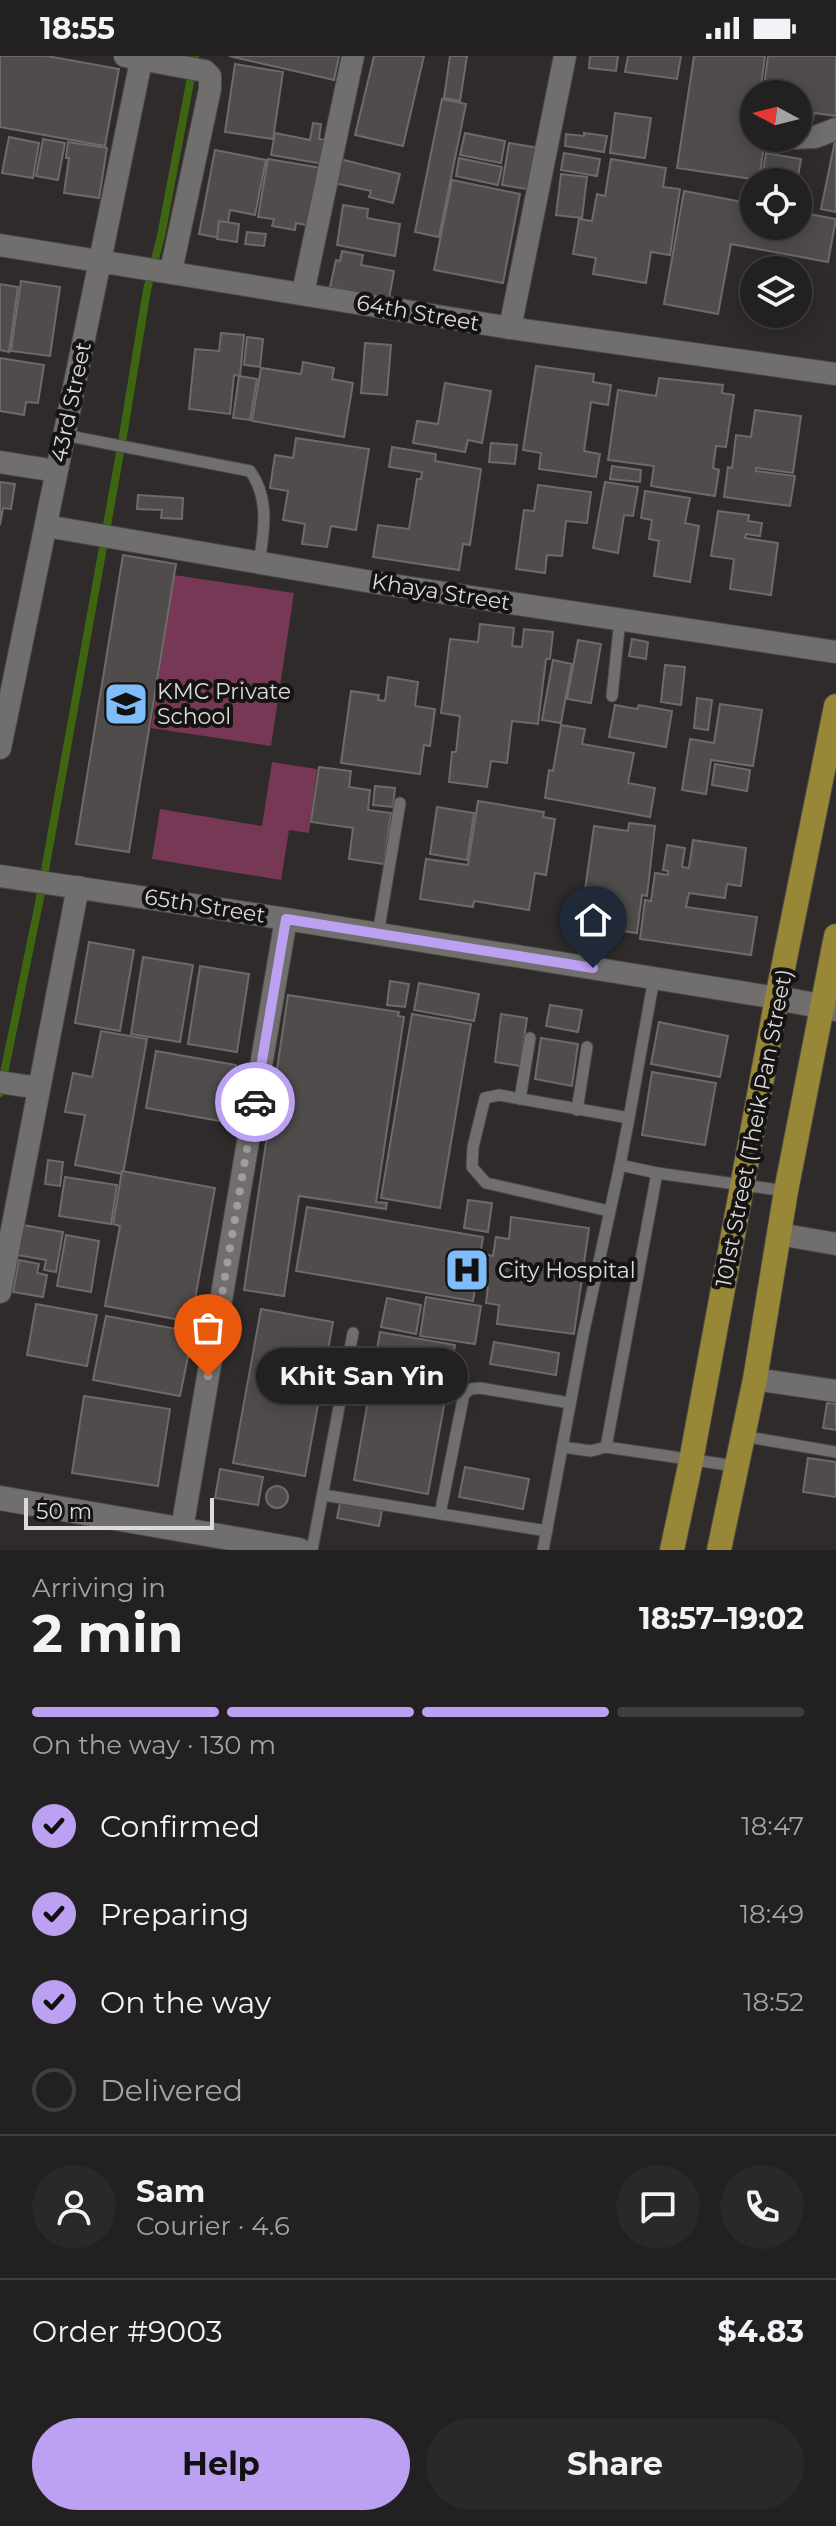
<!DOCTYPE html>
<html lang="en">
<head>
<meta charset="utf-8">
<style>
  body { margin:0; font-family:Montserrat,sans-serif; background:#2a2829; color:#f1f3f6; height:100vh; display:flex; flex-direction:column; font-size:30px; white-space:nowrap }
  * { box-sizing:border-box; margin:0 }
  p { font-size:26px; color:#a2a3a5 }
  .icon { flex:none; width:44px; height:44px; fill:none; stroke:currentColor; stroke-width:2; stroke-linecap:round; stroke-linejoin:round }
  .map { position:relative; height:1494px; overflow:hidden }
  .details { display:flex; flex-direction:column; background:#222020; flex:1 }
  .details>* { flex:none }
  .needle { width:52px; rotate:277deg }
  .controls { position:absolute; left:740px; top:24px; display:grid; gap:16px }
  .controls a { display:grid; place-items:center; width:72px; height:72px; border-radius:50%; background:#222020; box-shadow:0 4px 20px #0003,0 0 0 2px #3f3e3e; font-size:40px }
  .scale { position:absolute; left:24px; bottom:20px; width:190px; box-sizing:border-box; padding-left:8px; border:4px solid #dddbda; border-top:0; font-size:22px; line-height:28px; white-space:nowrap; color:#dddbda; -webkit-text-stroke:6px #151413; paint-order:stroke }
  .pin { position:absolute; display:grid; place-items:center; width:68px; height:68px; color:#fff; margin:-82px -34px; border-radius:50% 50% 50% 0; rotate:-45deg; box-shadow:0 0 8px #0007 }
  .pin .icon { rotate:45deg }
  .courier { position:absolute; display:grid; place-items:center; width:80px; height:80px; margin:-40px; border:6px solid #bca0f2; border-radius:50%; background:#fff; color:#222; box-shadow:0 2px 10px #0007 }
  .bubble { position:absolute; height:56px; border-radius:28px; background:#222020; box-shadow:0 4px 20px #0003,0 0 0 2px #3f3e3e; font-size:26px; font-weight:700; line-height:56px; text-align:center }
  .headline em { font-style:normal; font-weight:700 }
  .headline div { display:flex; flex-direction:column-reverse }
  .headline { display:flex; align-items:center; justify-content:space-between; height:136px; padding:0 32px }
  h1 { font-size:52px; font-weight:700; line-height:60px }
  .bar { display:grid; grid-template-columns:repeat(4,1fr); gap:12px 8px; align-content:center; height:96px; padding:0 32px }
  .bar i { height:10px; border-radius:6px; background:#3f3e3e }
  .bar .current { background:#bca0f2 }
  .bar p { grid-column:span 4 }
  .line { display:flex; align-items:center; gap:20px; padding:0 32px; border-top:2px solid #3f3e3e }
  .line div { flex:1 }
  .round { display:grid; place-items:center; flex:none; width:84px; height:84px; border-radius:42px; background:#2a2829 }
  ol { padding:0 32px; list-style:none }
  li { display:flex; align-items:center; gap:24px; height:88px }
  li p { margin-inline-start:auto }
  li .icon { padding:8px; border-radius:50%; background:#bca0f2; color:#111; stroke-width:4 }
  li:last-child { color:#a2a3a5 }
  li i { width:44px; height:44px; border:4px solid #3f3e3e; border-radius:50% }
  .primary-button { display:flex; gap:16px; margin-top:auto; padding:16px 32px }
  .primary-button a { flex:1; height:92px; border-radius:48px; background:#bca0f2; color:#111; font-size:32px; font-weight:700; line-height:92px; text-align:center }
  .primary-button a+a { background:#2a2829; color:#f1f3f6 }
  .status { display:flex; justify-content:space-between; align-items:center; height:56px; padding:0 40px; background:#222020; direction:ltr }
  .status svg { height:22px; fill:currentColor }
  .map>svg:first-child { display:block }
  .green { fill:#773855 }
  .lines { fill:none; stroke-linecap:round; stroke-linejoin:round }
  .stream { stroke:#3e6612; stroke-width:8 }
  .building { fill:#4f4c4b; stroke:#6e6a6a; stroke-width:2 }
  .lane-casing { stroke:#4a4846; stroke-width:13 }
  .street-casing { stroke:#4a4846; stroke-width:24 }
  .secondary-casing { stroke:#4a4846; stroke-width:26 }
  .primary-casing { stroke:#4a4846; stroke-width:26 }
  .lane { stroke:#716f6d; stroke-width:11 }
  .street { stroke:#716f6d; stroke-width:22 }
  .secondary { stroke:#716f6d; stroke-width:24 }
  .primary { stroke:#978736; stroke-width:24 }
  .done { stroke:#a09d9c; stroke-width:8; stroke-dasharray:0 14.4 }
  .route { stroke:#bca0f2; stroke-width:10 }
  .labels { text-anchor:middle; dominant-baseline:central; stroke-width:8; stroke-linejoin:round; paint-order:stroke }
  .street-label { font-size:22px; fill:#dddbda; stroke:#151413 }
  .poi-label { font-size:22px; fill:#dddbda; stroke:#151413; text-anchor:start }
</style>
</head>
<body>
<div class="status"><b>18:55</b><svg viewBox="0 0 49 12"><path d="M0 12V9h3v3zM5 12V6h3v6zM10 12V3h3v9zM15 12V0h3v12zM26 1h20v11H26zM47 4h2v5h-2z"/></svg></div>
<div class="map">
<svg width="836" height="1494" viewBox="0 0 836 1494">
  <rect width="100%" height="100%" fill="#2e2b2a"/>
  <g class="green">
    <polygon points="174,519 294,537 271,690 151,672"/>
    <polygon points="272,706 317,713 309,777 289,774 281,824 152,803 160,753 262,770"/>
  </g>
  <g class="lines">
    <polyline class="stream" points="0,1037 40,842 123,380 147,234 161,180 195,0"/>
  </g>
  <g class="building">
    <polygon points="0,0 47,0 119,13 105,90 0,71"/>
    <polygon points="229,0 339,0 334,24"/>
    <polygon points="374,0 424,0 403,90 355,79"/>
    <polygon points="450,0 467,0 460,45 444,42"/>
    <polygon points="590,0 618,0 616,15 589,12"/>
    <polygon points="628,0 681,0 677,23 625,16"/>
    <polygon points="694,0 765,0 760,38 754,38 754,82 765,82 759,124 677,112"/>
    <polygon points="768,0 836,0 836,60 814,57 813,64 798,62 798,38 763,38"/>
    <polygon points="235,8 283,16 273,83 225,76"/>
    <polygon points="442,43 466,48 439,181 415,176"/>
    <polygon points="615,57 651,62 645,102 610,97"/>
    <polygon points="313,67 321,68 319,83 328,84 324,108 271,99 275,77 310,84"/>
    <polygon points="465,77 505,85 501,107 460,99"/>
    <polygon points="584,77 607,80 604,96 565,90 566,78 584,80"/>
    <polygon points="836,80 836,156 821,153"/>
    <polygon points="9,81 39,87 33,122 2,117"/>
    <polygon points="43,83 65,87 58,124 36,120"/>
    <polygon points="68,86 107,92 99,142 64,137 69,102 66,102"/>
    <polygon points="509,87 540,92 534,134 502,129"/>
    <polygon points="215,94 266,104 255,159 230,154 225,183 199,178"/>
    <polygon points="564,97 600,103 597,120 561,114"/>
    <polygon points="766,97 801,103 797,126 761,126"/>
    <polygon points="459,102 502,111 498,129 456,120"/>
    <polygon points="268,103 322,112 311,170 296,167 295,174 272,170 274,163 258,161"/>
    <polygon points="340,103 400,118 393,147 369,141 371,135 334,127"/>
    <polygon points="611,103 666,112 663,131 680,133 670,199 651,196 646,227 593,218 596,202 573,198 579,163 592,165 597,138 605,140"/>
    <polygon points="561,118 587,121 582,162 556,159"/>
    <polygon points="452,124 520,138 503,227 434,214"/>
    <polygon points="684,135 754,148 754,170 798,170 798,156 836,163 828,206 731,188 718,258 664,248"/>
    <polygon points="343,149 368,153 367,162 400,168 395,200 337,189"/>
    <polygon points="219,165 239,168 237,186 217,183"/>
    <polygon points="247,176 266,178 264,190 245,188"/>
    <polygon points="342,195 363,199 361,209 394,215 389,243 330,231 336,204 340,205"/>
    <polygon points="21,225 60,231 50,300 11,295"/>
    <polygon points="0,228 18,231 9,296 0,294"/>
    <polygon points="221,277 244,279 240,320 234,319 230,358 189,353 195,293 219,295"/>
    <polygon points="247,281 263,283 260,311 244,309"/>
    <polygon points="365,287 391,289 387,339 361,337"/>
    <polygon points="0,302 44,309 38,347 26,346 24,359 0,355"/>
    <polygon points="303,306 334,312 332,323 353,327 344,381 252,365 261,312 301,318"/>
    <polygon points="536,310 594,318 593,326 611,329 608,349 591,346 584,395 600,398 596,421 539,413 541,397 523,394"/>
    <polygon points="239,320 257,323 250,364 233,362"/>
    <polygon points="659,322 723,329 722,337 734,339 726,391 716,390 713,412 719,414 715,440 651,430 654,410 608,404 618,334 656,340"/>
    <polygon points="445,327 491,335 482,387 468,384 465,396 413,387 417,365 438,368"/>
    <polygon points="755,354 801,360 793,417 756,412 756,415 795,420 790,450 724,441 728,411 732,412 736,379 751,381"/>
    <polygon points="296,382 369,393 356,474 331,470 327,491 302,488 305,468 283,464 288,435 270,432 275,399 293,402"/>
    <polygon points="491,387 517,389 515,408 489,406"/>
    <polygon points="392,391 436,398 435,405 481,413 470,489 463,488 459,514 373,501 378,469 409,473 417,423 421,423 422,416 389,411"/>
    <polygon points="612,410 641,414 640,426 610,423"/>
    <polygon points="0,426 15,428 11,453 3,452 0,469"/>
    <polygon points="605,426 638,431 633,460 624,459 618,497 593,492"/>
    <polygon points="538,429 591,436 587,467 566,465 562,500 547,499 545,517 516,513 524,454 534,455"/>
    <polygon points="645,435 690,442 685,467 699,470 690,526 654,520 659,485 649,483 652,464 641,462"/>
    <polygon points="138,439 183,442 182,463 161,462 162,454 137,453"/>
    <polygon points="718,455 749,459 748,465 762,467 760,480 746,478 745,482 778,487 771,539 730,533 734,503 711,500"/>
    <polygon points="123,499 176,508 129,796 76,788"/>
    <polygon points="480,568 514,572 512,590 522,591 524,573 553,576 550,603 546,603 538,668 512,665 507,707 491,705 487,731 449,726 452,696 456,696 460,660 441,657 450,583 478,586"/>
    <polygon points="632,583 648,586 646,603 629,600"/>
    <polygon points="578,584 601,588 591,647 567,643"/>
    <polygon points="553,604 572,608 561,667 542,664"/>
    <polygon points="665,609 685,611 681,649 661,646"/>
    <polygon points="388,621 418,626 415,650 435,653 430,690 424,689 420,718 341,707 351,635 379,639 378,644 385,645"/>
    <polygon points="697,642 712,644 708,674 694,672"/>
    <polygon points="720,648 762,654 753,710 711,704 706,738 682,734 690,683 714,687"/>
    <polygon points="615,649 637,653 639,649 672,655 666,691 609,681"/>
    <polygon points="561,669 585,673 582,688 634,697 628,727 655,732 650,761 545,742 549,714 553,715"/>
    <polygon points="715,708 750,714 747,735 712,729"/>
    <polygon points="319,711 351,715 349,731 370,734 368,754 391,757 384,808 349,803 353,772 311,766"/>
    <polygon points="375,730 395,732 393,751 373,749"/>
    <polygon points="478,745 544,756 543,761 555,763 546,819 535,817 529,854 474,845 473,851 420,843 426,803 468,809"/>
    <polygon points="437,751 474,757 467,804 430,798"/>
    <polygon points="629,767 655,770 647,840 642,839 637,877 580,869 594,770 628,775"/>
    <polygon points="693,784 746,792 741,830 727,828 725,842 689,837 686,851 757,861 751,899 640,883 645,844 651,845 655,817 668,819 668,815 663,814 667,789 685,792 682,811 689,812"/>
    <polygon points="89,886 134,894 120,975 75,967"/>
    <polygon points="143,901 193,909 180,986 131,978"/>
    <polygon points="200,910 249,918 237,996 188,988"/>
    <polygon points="390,925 409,928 405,951 387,949"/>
    <polygon points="419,927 479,938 474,965 414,954"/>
    <polygon points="288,939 399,956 398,960 404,961 376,1146 387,1147 386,1153 299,1140 284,1240 244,1234"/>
    <polygon points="550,949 582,954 578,976 546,970"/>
    <polygon points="412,958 471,968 440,1152 381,1142"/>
    <polygon points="501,958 527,962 520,1010 495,1006"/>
    <polygon points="659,966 728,980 720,1021 651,1008"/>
    <polygon points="101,975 147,983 123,1118 75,1109 85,1059 65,1056 73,1017 92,1021"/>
    <polygon points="541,982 578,988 572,1030 535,1023"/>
    <polygon points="156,995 236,1009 226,1066 146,1052"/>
    <polygon points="652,1016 716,1027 705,1089 642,1079"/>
    <polygon points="48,1104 63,1106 60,1130 45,1128"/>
    <polygon points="122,1115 215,1132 191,1266 105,1250 120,1170 113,1168"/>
    <polygon points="65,1121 117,1129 111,1168 59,1160"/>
    <polygon points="468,1144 492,1147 488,1176 464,1172"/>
    <polygon points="307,1151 483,1181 473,1245 296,1215"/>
    <polygon points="511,1161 589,1172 574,1278 497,1268 499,1249 486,1247 488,1231 480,1230 484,1198 493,1200 496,1181 509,1183"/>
    <polygon points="23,1169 63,1176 56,1216 44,1214 46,1204 17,1199"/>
    <polygon points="66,1179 99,1185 91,1236 57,1230"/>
    <polygon points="19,1204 39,1208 37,1217 47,1219 43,1241 13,1236"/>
    <polygon points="426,1241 481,1250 475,1288 420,1280"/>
    <polygon points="387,1242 421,1249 416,1278 381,1271"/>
    <polygon points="36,1248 97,1259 87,1310 27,1299"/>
    <polygon points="261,1253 333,1266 305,1420 233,1407"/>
    <polygon points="106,1260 193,1276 180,1340 93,1324"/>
    <polygon points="380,1276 455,1289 428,1438 354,1424"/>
    <polygon points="494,1286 559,1297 556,1319 490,1308"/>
    <polygon points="84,1340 170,1353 158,1430 72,1417"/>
    <polygon points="827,1347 836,1348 836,1374 823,1372"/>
    <polygon points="808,1402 836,1406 836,1441 803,1436"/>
    <polygon points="465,1411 529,1423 523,1453 459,1441"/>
    <polygon points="220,1413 263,1421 258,1449 215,1442"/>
    <circle cx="277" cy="1441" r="11"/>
    <polygon points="340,1447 382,1454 379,1470 337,1462"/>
  </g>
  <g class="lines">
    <g class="lane-casing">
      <g id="lane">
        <path d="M64 379 250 415C270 442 264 476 259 507"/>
        <polyline points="612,640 620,563"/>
        <polyline points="378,878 400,747"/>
        <polyline points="520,1043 530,982"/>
        <polyline points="577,1054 587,991"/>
        <polyline points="629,1062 654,922"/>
        <polyline points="609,1155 486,1127 472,1111 473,1091 485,1042 499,1039 629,1062 620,1109 657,1117"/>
        <polyline points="742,1380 836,1396"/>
        <polyline points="562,1391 591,1395 606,1391 657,1117 786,1135"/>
        <polyline points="606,1391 735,1410"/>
        <polyline points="323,1439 547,1475"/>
        <polyline points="440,1458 464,1338 471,1333 480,1332 570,1347"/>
        <polyline points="312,1494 353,1277"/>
        <polyline points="543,1494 583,1279 620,1109"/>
      </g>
    </g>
    <g class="street-casing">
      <g id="street">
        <polyline points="125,0 205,15 210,20 210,33 171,215"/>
        <polyline points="792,82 815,81 836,73"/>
        <polyline points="0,189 510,272 836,318"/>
        <polyline points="303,237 353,0"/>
        <polyline points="510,272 565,0"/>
        <polyline points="0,406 56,415"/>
        <polyline points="46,470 372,526 836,596"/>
        <polyline points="0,692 142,0"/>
        <polyline points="0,820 286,863 777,942"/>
        <polyline points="0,1026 39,1032"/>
        <polyline points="778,1178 836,1188"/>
        <polyline points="0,1236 78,831"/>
        <polyline points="755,1323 836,1335"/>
        <polyline points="182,1473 286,863"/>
      </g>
    </g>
    <g class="secondary-casing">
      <g id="secondary">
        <polyline points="777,942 836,953"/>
        <polyline points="0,1442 299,1494"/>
      </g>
    </g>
    <g class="primary-casing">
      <g id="primary">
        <polyline points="672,1494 691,1405 777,942 836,650"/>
        <polyline points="719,1494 755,1323 786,1135 836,880"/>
      </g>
    </g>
    <use href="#lane" class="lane"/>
    <use href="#street" class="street"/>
    <use href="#secondary" class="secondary"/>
    <use href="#primary" class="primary"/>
  </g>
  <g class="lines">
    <polyline class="done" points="208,1320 255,1046"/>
    <polyline class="route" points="255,1046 286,863 593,912"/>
  </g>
  <defs>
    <g id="school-square" transform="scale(2.3)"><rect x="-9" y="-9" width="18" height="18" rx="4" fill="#7ebdf9" stroke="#151413"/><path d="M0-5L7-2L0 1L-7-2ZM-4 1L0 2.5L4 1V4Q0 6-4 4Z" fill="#111"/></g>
    <g id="hospital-square" transform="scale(2.3)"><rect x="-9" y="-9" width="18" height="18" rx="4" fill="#7ebdf9" stroke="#151413"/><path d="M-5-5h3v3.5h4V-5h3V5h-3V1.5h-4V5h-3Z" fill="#111"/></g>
  </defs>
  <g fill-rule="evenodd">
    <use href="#school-square" x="126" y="648"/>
    <use href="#hospital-square" x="467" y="1214"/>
  </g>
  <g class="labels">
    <g class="street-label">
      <text transform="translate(418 257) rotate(10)">64th Street</text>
      <text transform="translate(71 346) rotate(-78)">43rd Street</text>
      <text transform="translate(441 536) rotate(9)">Khaya Street</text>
      <text transform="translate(205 850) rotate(9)">65th Street</text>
      <text transform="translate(754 1072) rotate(-79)">101st Street (Theik Pan Street)</text>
    </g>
    <g class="poi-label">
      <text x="157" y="635">KMC Private<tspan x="157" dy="25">School</tspan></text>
      <text x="498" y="1214">City Hospital</text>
    </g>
  </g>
</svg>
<div class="controls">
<a><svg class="needle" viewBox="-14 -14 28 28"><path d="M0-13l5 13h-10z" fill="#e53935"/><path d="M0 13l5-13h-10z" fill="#a2a3a5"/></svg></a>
<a><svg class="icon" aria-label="locate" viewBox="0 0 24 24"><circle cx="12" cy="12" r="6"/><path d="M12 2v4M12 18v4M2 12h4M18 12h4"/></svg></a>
<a><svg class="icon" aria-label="layers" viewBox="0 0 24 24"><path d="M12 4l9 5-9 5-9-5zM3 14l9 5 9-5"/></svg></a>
</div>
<div class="scale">50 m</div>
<div class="pin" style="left:208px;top:1320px;background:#ea580c"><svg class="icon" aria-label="bag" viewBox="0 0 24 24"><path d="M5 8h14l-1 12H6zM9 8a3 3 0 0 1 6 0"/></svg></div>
<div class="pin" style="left:593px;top:912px;background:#1f2937"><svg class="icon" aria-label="home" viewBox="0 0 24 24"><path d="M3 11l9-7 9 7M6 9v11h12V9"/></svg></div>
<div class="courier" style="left:255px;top:1046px"><svg class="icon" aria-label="car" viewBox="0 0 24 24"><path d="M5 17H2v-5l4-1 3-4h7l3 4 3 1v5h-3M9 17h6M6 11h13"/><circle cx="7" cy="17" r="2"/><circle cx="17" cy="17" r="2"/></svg></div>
<div class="bubble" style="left:256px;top:1292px;width:212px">Khit San Yin</div>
</div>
<section class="details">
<div class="headline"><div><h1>2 min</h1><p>Arriving in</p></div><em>18:57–19:02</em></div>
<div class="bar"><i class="current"></i><i class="current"></i><i class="current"></i><i></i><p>On the way · 130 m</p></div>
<ol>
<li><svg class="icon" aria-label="check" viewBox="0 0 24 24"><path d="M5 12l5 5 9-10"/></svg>Confirmed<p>18:47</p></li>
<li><svg class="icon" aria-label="check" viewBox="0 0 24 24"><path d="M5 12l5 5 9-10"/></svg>Preparing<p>18:49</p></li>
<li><svg class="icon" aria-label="check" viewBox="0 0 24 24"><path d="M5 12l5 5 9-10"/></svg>On the way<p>18:52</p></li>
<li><i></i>Delivered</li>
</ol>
<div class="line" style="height:144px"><a class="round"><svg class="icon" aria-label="person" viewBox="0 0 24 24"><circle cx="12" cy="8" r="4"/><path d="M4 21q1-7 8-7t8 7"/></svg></a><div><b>Sam</b><p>Courier · 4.6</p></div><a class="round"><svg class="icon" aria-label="chat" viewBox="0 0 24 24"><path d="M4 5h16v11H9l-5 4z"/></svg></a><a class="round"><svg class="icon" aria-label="phone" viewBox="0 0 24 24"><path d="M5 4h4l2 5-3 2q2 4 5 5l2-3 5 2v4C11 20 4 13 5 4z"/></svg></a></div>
<div class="line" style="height:104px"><div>Order #9003</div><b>$4.83</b></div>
<div class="primary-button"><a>Help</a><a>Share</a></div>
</section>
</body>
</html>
